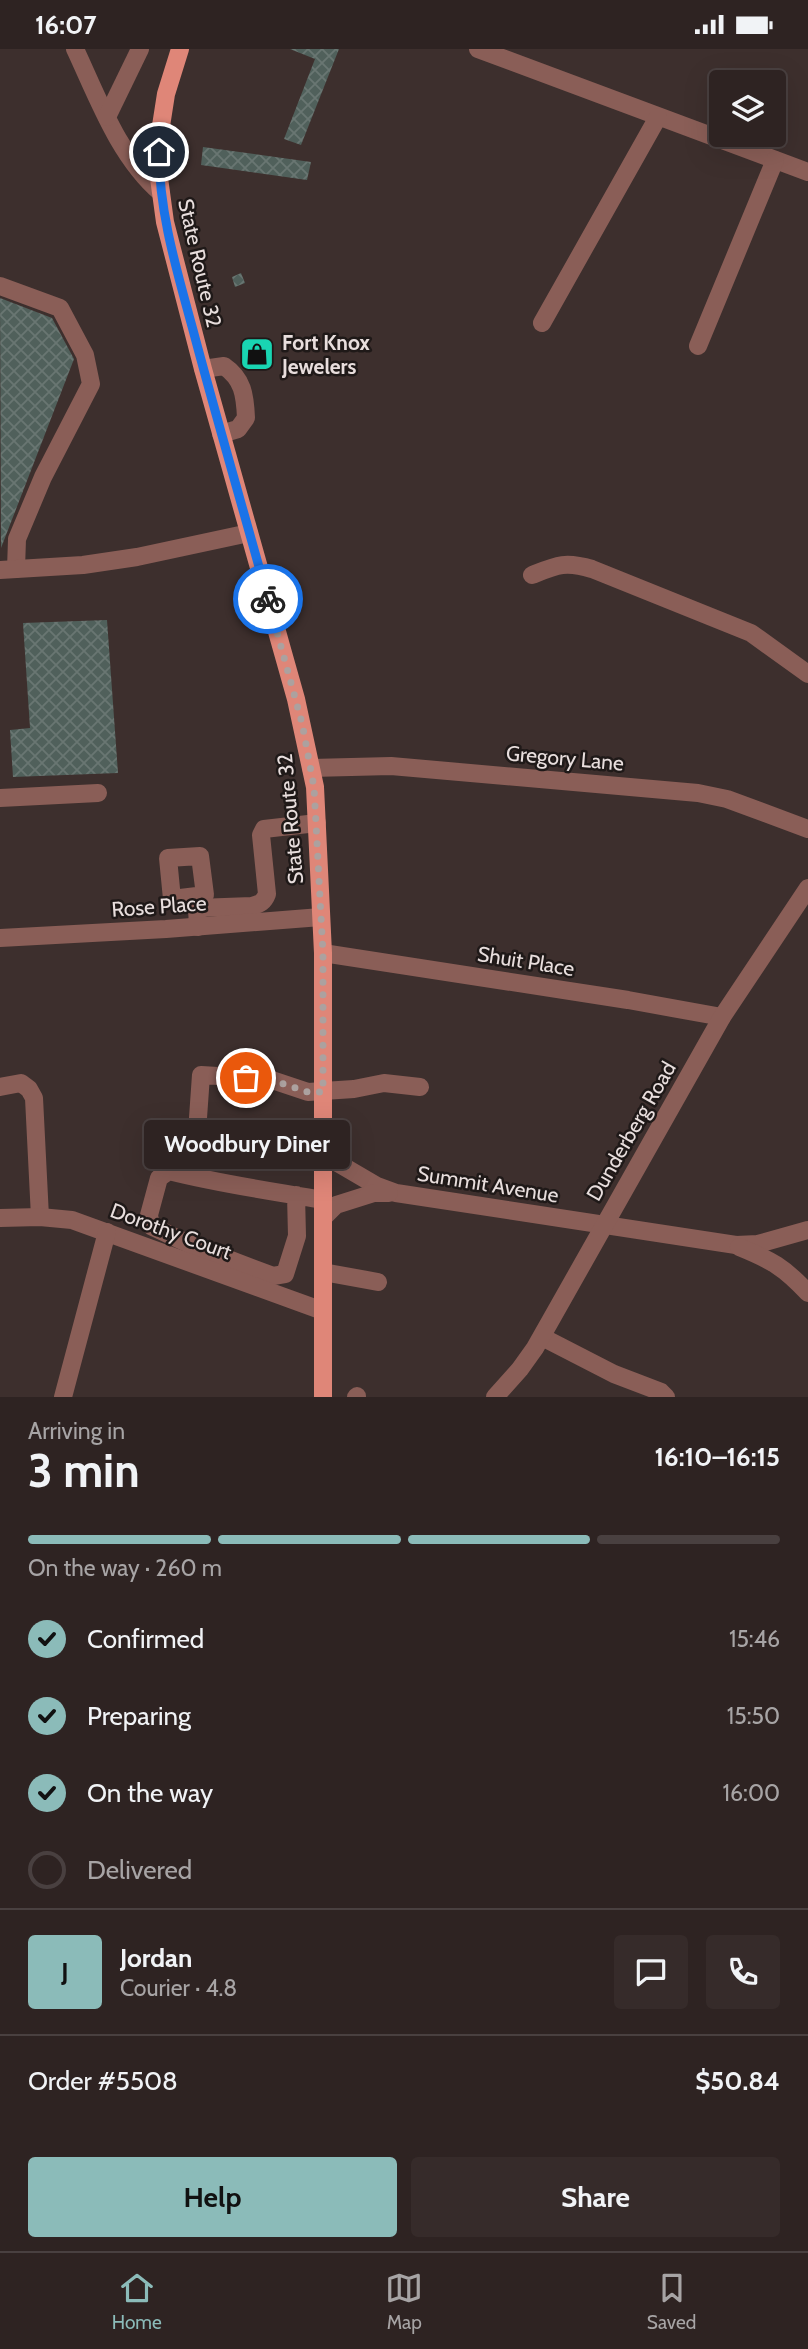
<!DOCTYPE html>
<html lang="en">
<head>
<meta charset="utf-8">
<style>
  body { margin:0; font-family:Cabin,sans-serif; background:#362b2a; color:#f1f3f6; height:100vh; display:flex; flex-direction:column; font-size:26px; white-space:nowrap }
  * { box-sizing:border-box; margin:0 }
  p { font-size:23px; color:#a7a4a5 }
  .icon { flex:none; width:38px; height:38px; fill:none; stroke:currentColor; stroke-width:2; stroke-linecap:round; stroke-linejoin:round }
  .map { position:relative; height:1348px; overflow:hidden }
  .sheet { display:flex; flex-direction:column; background:#2e2322; flex:1 }
  .sheet>* { flex:none }
  .buttons { position:absolute; left:709px; top:21px; display:grid; gap:14px }
  .buttons a { display:grid; place-items:center; width:77px; height:77px; border-radius:7px; background:#2e2322; box-shadow:0 7px 28px #0002,0 0 0 2px #494040; font-size:35px }
  .pin { position:absolute; display:grid; place-items:center; width:60px; height:60px; color:#fff; margin:-30px; border:4px solid #fff; border-radius:50%; box-shadow:0 2px 7px #0007 }
  .courier { position:absolute; display:grid; place-items:center; width:70px; height:70px; margin:-35px; border:5px solid #1a73e8; border-radius:50%; background:#fff; color:#222; box-shadow:0 2px 9px #0007 }
  .bubble { position:absolute; height:49px; border-radius:7px; background:#2e2322; box-shadow:0 7px 28px #0002,0 0 0 2px #494040; font-size:23px; font-weight:700; line-height:49px; text-align:center }
  .overview em { font-style:normal; font-weight:700 }
  .overview div { display:flex; flex-direction:column-reverse }
  .overview { display:flex; align-items:center; justify-content:space-between; height:119px; padding:0 28px }
  h1 { font-size:46px; font-weight:700; line-height:52px }
  .bar { display:grid; grid-template-columns:repeat(4,1fr); gap:10px 7px; align-content:center; height:84px; padding:0 28px }
  .bar i { height:9px; border-radius:5px; background:#494040 }
  .bar .active { background:#8bbbb9 }
  .bar p { grid-column:span 4 }
  .line { display:flex; align-items:center; gap:18px; padding:0 28px; border-top:2px solid #494040 }
  .line div { flex:1 }
  .round { display:grid; place-items:center; flex:none; width:74px; height:74px; border-radius:7px; background:#362b2a }
  ol { padding:0 28px; list-style:none }
  li { display:flex; align-items:center; gap:21px; height:77px }
  li p { margin-inline-start:auto }
  li .icon { padding:7px; border-radius:50%; background:#8bbbb9; color:#111; stroke-width:4 }
  li:last-child { color:#a7a4a5 }
  li i { width:38px; height:38px; border:4px solid #494040; border-radius:50% }
  .primary-button { display:flex; gap:14px; margin-top:auto; padding:14px 28px }
  .primary-button a { flex:1; height:80px; border-radius:7px; background:#8bbbb9; color:#111; font-size:28px; font-weight:700; line-height:80px; text-align:center }
  .primary-button a+a { background:#362b2a; color:#f1f3f6 }
  .status { display:flex; justify-content:space-between; align-items:center; height:49px; padding:0 35px; background:#2e2322; direction:ltr }
  .status svg { height:19px; fill:currentColor }
  .tabs { display:flex; justify-content:space-around; align-items:center; height:98px; border-top:2px solid #494040; background:#2e2322; font-size:19px; color:#a7a4a5 }
  .tabs a { display:grid; justify-items:center; gap:4px }
  .tabs .active { color:#8bbbb9 }
  .map>svg:first-child { display:block }
  .building { fill:url(#building-cross-hatch) }
  .lines { fill:none; stroke-linecap:round; stroke-linejoin:round }
  .minor { stroke:#8a5e57; stroke-width:18 }
  .major { stroke:#df8678; stroke-width:18 }
  .done { stroke:#aca19f; stroke-width:7; stroke-dasharray:0 12.6 }
  .route { stroke:#1a73e8; stroke-width:9 }
  .labels { text-anchor:middle; dominant-baseline:central; stroke-width:5; stroke-linejoin:round; paint-order:stroke }
  .street-label { font-size:21px; fill:#e8dedd; stroke:#1f1918 }
  .poi-label { font-size:21px; font-weight:bold; fill:#e8dedd; stroke:#1f1918; text-anchor:start }
</style>
</head>
<body>
<div class="status"><b>16:07</b><svg viewBox="0 0 49 12"><path d="M0 12V9h3v3zM5 12V6h3v6zM10 12V3h3v9zM15 12V0h3v12zM26 1h20v11H26zM47 4h2v5h-2z"/></svg></div>
<div class="map">
<svg width="808" height="1348" viewBox="0 0 808 1348">
  <defs>
    <pattern id="building-cross-hatch" width="8" height="8" patternUnits="userSpaceOnUse" patternTransform="scale(1.75)"><rect width="8" height="8" fill="#50605b"/><path d="M0 0l8 8M0 8l8-8" fill="none" stroke="#697672"/></pattern>
  </defs>
  <rect width="100%" height="100%" fill="#3d2f2d"/>
  <g class="building">
    <polygon points="290,0 339,0 301,96 284,90 315,10"/>
    <polygon points="203,98 311,113 307,131 201,116"/>
    <polygon points="241,224 245,234 235,238 232,228"/>
    <polygon points="0,249 52,269 74,310 1,499"/>
    <polygon points="107,571 118,724 13,728 10,681 30,679 23,574"/>
  </g>
  <g class="lines">
    <g class="minor">
      <path d="M75 0C98 49 119 108 161 144"/>
      <polyline points="478,0 808,123"/>
      <polyline points="107,68 140,0"/>
      <polyline points="0,237 60,259 85,306 91,335 43,428 17,490 16,520"/>
      <polyline points="542,274 658,68"/>
      <polyline points="698,297 775,111"/>
      <path d="M203 320 224 317C243 330 245 346 246 369L238 380 221 385"/>
      <polyline points="0,521 83,516 137,508 249,484"/>
      <path d="M532 526C557 516 565 512 592 520L751 584 808 625"/>
      <polyline points="311,719 391,717 698,744 727,750 808,780"/>
      <polyline points="0,749 98,744"/>
      <polyline points="197,847 172,850 168,809 200,807 205,846 197,847 197,859"/>
      <path d="M198 878 197 859 252 857C260 855 264 853 267 845L261 786 264 780 317 774"/>
      <polyline points="0,889 166,880 321,868"/>
      <polyline points="323,904 628,951 722,968"/>
      <polyline points="0,1038 21,1034 29,1040 34,1049 40,1168"/>
      <path d="M323 1091C280 1093 240 1093 197 1083L201 1026 269 1030 308 1043 354 1040 384 1034 420 1038"/>
      <polyline points="324,1106 377,1137 396,1144 736,1196 758,1195 808,1181"/>
      <path d="M296 1146 297 1187 285 1225 273 1227 189 1195 151 1177 149 1166 159 1129 169 1122C220 1135 271 1142 323 1151"/>
      <polyline points="0,1169 40,1168 72,1171 323,1262"/>
      <polyline points="323,1169 336,1156 374,1144 389,1144"/>
      <path d="M739 1198C771 1211 784 1218 808 1244"/>
      <polyline points="323,1223 378,1233"/>
      <polyline points="542,1288 614,1325 661,1343 666,1348"/>
      <polyline points="63,1348 107,1183"/>
      <polyline points="356,1348 357,1347"/>
      <polyline points="495,1348 520,1320 535,1299 722,968 808,839"/>
    </g>
    <polyline class="major" points="180,0 166,45 161,77 159,129 165,173 203,320 296,650 315,738 323,904 323,1348"/>
  </g>
  <g class="lines">
    <polyline class="done" points="246,1029 269,1030 308,1043 323,1043 323,904 314,738 302,674 268,550"/>
    <path class="route" d="M159 103C159 164 177 222 193 281 217 371 243 460 268 550"/>
  </g>
  <defs>
    <g id="shop-square" transform="scale(1.75)"><rect x="-9" y="-9" width="18" height="18" rx="4" fill="#19d5b2" stroke="#1f1918"/><path d="M-5-2.5h2.3a2.7 3.5 0 0 1 5.4 0H5L5.5 6h-11ZM-1.5-2.5h3a1.5 2.3 0 0 0-3 0Z" fill="#111"/></g>
  </defs>
  <g fill-rule="evenodd">
    <use href="#shop-square" x="257" y="305"/>
  </g>
  <g class="labels">
    <g class="street-label">
      <text transform="translate(200 214) rotate(77)">State Route 32</text>
      <text transform="translate(565 709) rotate(5)">Gregory Lane</text>
      <text transform="translate(290 770) rotate(-95)">State Route 32</text>
      <text transform="translate(159 857) rotate(-4)">Rose Place</text>
      <text transform="translate(526 912) rotate(9)">Shuit Place</text>
      <text transform="translate(631 1082) rotate(-60)">Dunderberg Road</text>
      <text transform="translate(488 1135) rotate(9)">Summit Avenue</text>
      <text transform="translate(171 1182) rotate(20)">Dorothy Court</text>
    </g>
    <g class="poi-label">
      <text x="282" y="293">Fort Knox<tspan x="282" dy="24">Jewelers</tspan></text>
    </g>
  </g>
</svg>
<div class="buttons">
<a><svg class="icon" aria-label="layers" viewBox="0 0 24 24"><path d="M12 4l9 5-9 5-9-5zM3 14l9 5 9-5"/></svg></a>
</div>
<div class="pin" style="left:246px;top:1029px;background:#ea580c"><svg class="icon" aria-label="bag" viewBox="0 0 24 24"><path d="M5 8h14l-1 12H6zM9 8a3 3 0 0 1 6 0"/></svg></div>
<div class="pin" style="left:159px;top:103px;background:#1f2937"><svg class="icon" aria-label="home" viewBox="0 0 24 24"><path d="M3 11l9-7 9 7M6 9v11h12V9"/></svg></div>
<div class="courier" style="left:268px;top:550px"><svg class="icon" aria-label="bike" viewBox="0 0 24 24"><circle cx="6" cy="16" r="4"/><circle cx="18" cy="16" r="4"/><path d="M6 16l4-8h5l3 8M10 8l3 8H6M13 5h3"/></svg></div>
<div class="bubble" style="left:144px;top:1071px;width:206px">Woodbury Diner</div>
</div>
<section class="sheet">
<div class="overview"><div><h1>3 min</h1><p>Arriving in</p></div><em>16:10–16:15</em></div>
<div class="bar"><i class="active"></i><i class="active"></i><i class="active"></i><i></i><p>On the way · 260 m</p></div>
<ol>
<li><svg class="icon" aria-label="check" viewBox="0 0 24 24"><path d="M5 12l5 5 9-10"/></svg>Confirmed<p>15:46</p></li>
<li><svg class="icon" aria-label="check" viewBox="0 0 24 24"><path d="M5 12l5 5 9-10"/></svg>Preparing<p>15:50</p></li>
<li><svg class="icon" aria-label="check" viewBox="0 0 24 24"><path d="M5 12l5 5 9-10"/></svg>On the way<p>16:00</p></li>
<li><i></i>Delivered</li>
</ol>
<div class="line" style="height:126px"><b class="round" style="background:#8bbbb9;color:#111">J</b><div><b>Jordan</b><p>Courier · 4.8</p></div><a class="round"><svg class="icon" aria-label="chat" viewBox="0 0 24 24"><path d="M4 5h16v11H9l-5 4z"/></svg></a><a class="round"><svg class="icon" aria-label="phone" viewBox="0 0 24 24"><path d="M5 4h4l2 5-3 2q2 4 5 5l2-3 5 2v4C11 20 4 13 5 4z"/></svg></a></div>
<div class="line" style="height:91px"><div>Order #5508</div><b>$50.84</b></div>
<div class="primary-button"><a>Help</a><a>Share</a></div>
</section>
<nav class="tabs">
<a class="active"><svg class="icon" aria-label="home" viewBox="0 0 24 24"><path d="M3 11l9-7 9 7M6 9v11h12V9"/></svg>Home</a>
<a><svg class="icon" aria-label="map" viewBox="0 0 24 24"><path d="M3 6l6-2 6 2 6-2v14l-6 2-6-2-6 2zM9 4v14M15 6v14"/></svg>Map</a>
<a><svg class="icon" aria-label="saved" viewBox="0 0 24 24"><path d="M7 4h10v16l-5-4-5 4z"/></svg>Saved</a>
</nav>
</body>
</html>
